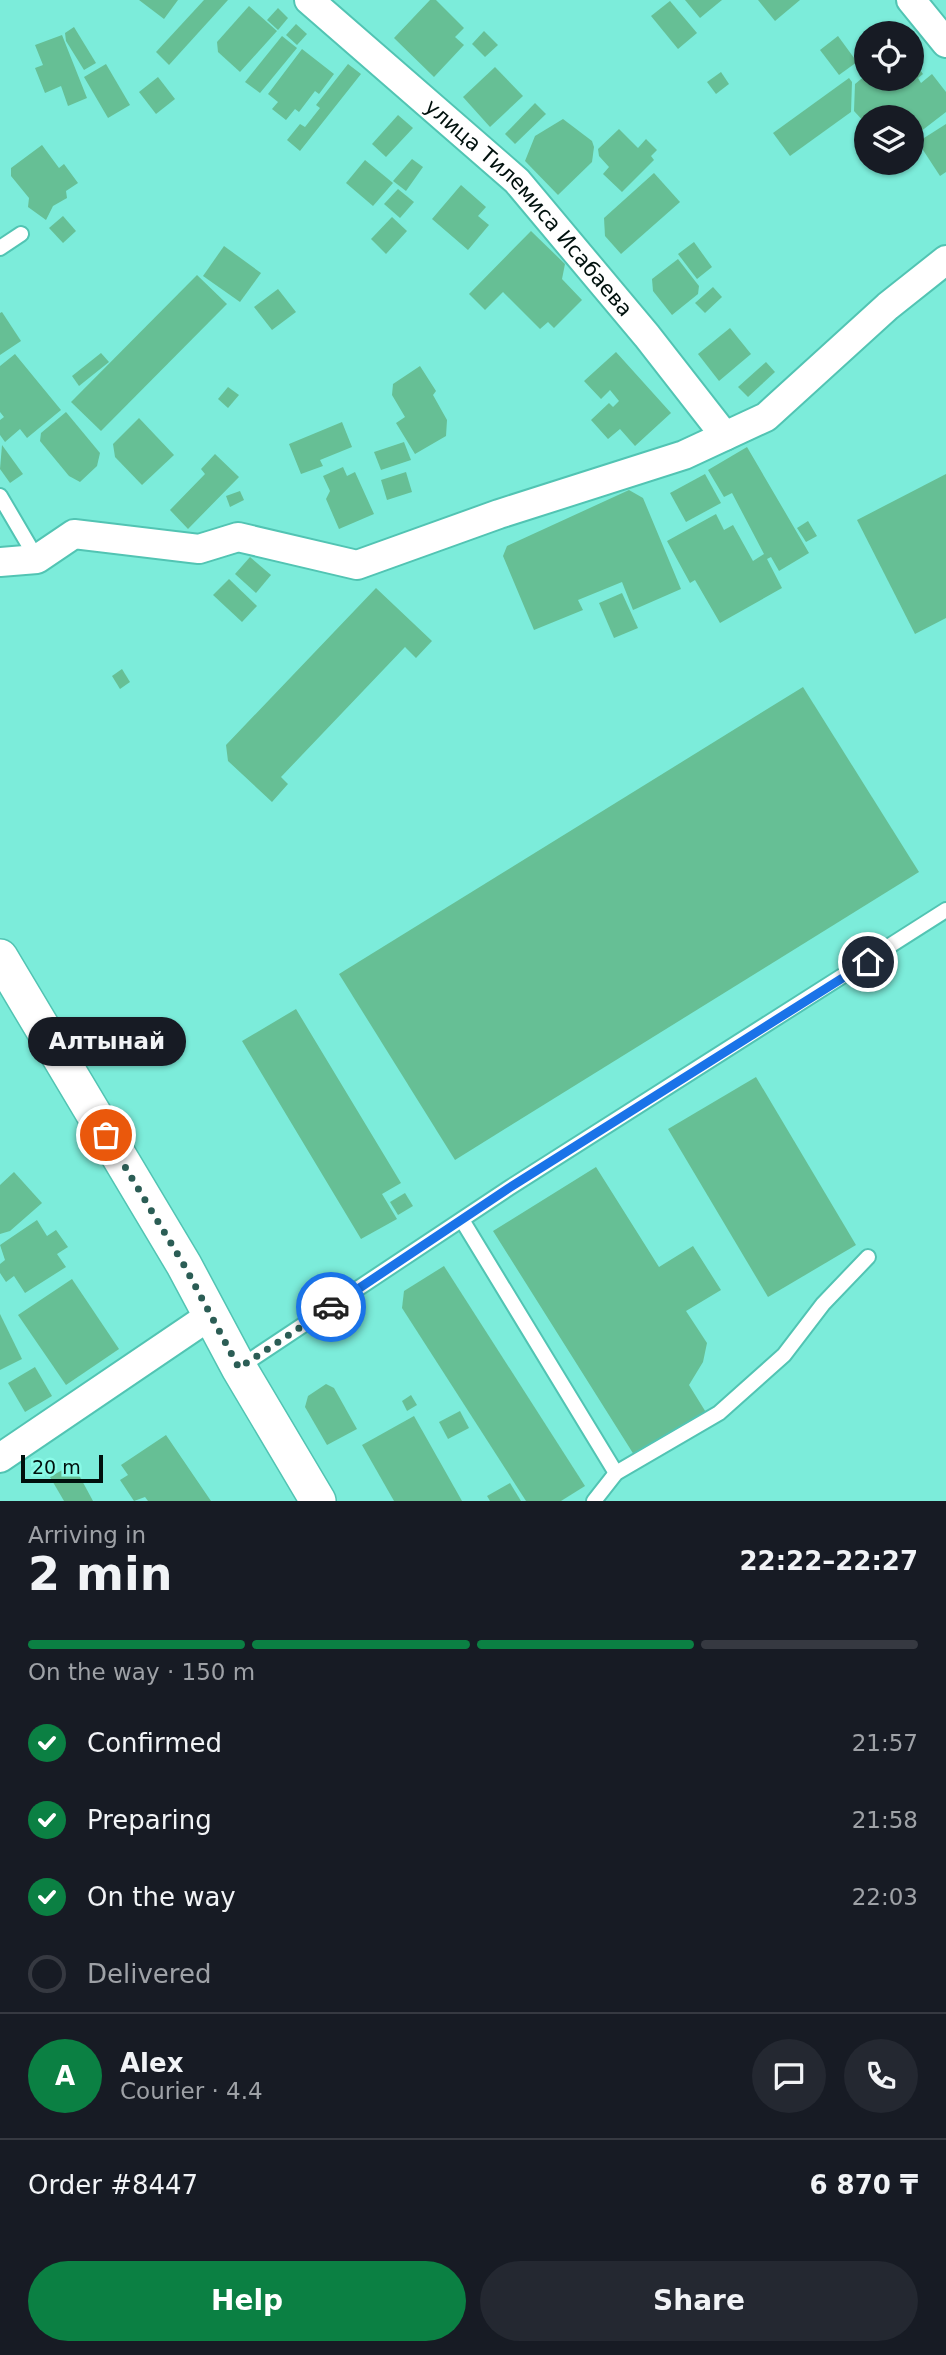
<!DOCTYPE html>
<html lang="en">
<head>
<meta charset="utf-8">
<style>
  body { margin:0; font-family:"DejaVu Sans",sans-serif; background:#242831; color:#f1f3f6; height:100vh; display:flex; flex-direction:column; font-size:26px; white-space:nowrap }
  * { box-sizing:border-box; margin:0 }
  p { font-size:23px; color:#9ea1a6 }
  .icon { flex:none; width:38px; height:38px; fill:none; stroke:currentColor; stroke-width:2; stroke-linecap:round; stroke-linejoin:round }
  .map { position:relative; height:1501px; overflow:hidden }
  .details { display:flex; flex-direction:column; background:#171b24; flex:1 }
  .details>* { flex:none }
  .buttons { position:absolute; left:854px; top:21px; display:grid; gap:14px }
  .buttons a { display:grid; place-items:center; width:70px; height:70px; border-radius:50%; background:#171b24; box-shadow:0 2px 5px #0004; font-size:35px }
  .scale { position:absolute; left:21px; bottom:18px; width:82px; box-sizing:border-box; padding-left:7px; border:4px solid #00100d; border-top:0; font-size:19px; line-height:24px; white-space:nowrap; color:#00100d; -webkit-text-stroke:5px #8afae7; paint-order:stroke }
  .pin { position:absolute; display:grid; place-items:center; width:60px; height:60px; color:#fff; margin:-30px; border:4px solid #fff; border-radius:50%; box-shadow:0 2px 7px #0007 }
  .courier { position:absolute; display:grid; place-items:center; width:70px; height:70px; margin:-35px; border:5px solid #1a73e8; border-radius:50%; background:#fff; color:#222; box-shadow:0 2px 9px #0007 }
  .bubble { position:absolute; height:49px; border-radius:24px; background:#171b24; box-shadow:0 2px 5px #0004; font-size:23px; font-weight:800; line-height:49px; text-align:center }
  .summary em { font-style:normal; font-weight:800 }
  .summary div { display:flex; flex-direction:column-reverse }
  .summary { display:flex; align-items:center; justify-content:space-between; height:119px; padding:0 28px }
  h1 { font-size:46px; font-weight:800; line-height:52px }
  .bar { display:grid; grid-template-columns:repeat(4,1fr); gap:10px 7px; align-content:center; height:84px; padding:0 28px }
  .bar i { height:9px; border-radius:5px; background:#363941 }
  .bar .current { background:#0b8043 }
  .bar p { grid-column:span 4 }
  .line { display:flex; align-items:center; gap:18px; padding:0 28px; border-top:2px solid #363941 }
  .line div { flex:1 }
  .round { display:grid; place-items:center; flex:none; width:74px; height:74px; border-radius:37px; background:#242831 }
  ol { padding:0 28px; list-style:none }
  li { display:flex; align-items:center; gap:21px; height:77px }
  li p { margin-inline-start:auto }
  li .icon { padding:7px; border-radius:50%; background:#0b8043; color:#fff; stroke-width:4 }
  li:last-child { color:#9ea1a6 }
  li i { width:38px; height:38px; border:4px solid #363941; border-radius:50% }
  .primary-button { display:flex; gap:14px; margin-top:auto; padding:14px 28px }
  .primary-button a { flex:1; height:80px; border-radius:42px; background:#0b8043; color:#fff; font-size:28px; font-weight:800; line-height:80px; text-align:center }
  .primary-button a+a { background:#242831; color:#f1f3f6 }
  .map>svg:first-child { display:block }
  .building { fill:#66bf95 }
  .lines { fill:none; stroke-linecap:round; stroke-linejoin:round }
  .service-casing { stroke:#52c4b3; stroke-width:18 }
  .minor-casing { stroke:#52c4b3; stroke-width:32 }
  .tertiary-casing { stroke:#52c4b3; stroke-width:38 }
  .service { stroke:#fff; stroke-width:14 }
  .minor { stroke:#fff; stroke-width:28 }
  .tertiary { stroke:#fff; stroke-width:35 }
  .done { stroke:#2b5d55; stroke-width:7; stroke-dasharray:0 12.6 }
  .route { stroke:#1a73e8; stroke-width:9 }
  .labels { text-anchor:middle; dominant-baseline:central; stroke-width:6; stroke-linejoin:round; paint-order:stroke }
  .street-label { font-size:21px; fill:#00100d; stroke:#8afae7 }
</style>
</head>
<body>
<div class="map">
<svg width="946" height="1501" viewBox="0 0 946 1501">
  <rect width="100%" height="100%" fill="#7cecda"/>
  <g class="building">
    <polygon points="139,0 178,0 164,19"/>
    <polygon points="204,0 228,0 169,65 156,52"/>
    <polygon points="430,0 436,0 464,28 455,37 464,45 434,77 394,38"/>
    <polygon points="685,0 722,0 700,18"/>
    <polygon points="758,0 800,0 775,21"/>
    <polygon points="670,1 697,33 678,49 651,16"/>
    <polygon points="249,6 277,31 240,72 218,52 217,42"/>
    <polygon points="278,8 288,18 278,30 267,20"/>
    <polygon points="296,24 307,34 297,45 286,35"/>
    <polygon points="74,27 96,63 84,70 66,41 65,33"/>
    <polygon points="484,31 498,45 485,57 472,44"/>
    <polygon points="62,35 87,98 68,106 61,86 45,93 35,68 43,65 35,45"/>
    <polygon points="282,36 297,48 260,93 245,82"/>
    <polygon points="838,36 857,62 839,75 820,50"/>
    <polygon points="302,49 334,74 319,94 315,91 299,112 295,109 286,120 272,109 278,102 268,94"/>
    <polygon points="912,59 923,74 918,78 921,83 932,74 946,92 946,112 920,132 914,124 912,126 912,117 866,117 866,124 854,111 855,84 866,75 866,79 912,79"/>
    <polygon points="106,64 130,105 108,118 84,77"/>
    <polygon points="348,64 361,74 300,151 287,140 300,124 305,127 320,108 316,105"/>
    <polygon points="495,67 523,96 490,127 463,97"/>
    <polygon points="721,72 729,84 716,94 707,82"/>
    <polygon points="158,77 175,99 156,114 139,92"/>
    <polygon points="849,78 852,82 851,112 790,156 773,133"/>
    <polygon points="535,103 546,114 515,144 505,134"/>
    <polygon points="398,115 413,128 386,157 372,144"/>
    <polygon points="563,119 592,141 594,147 592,162 558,195 525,161 535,136"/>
    <polygon points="946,124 946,172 940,176 923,150 924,138"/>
    <polygon points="619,129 638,148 646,139 657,150 651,156 654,160 622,192 603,174 609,167 599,156 598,149"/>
    <polygon points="912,132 919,142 912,161"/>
    <polygon points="42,145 59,168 64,164 78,183 66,191 67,198 53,206 46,220 28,207 29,198 11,176 11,168"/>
    <polygon points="412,159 423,167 406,191 393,181"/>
    <polygon points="365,160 393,183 373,206 346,183"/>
    <polygon points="654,173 680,202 621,254 605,236 604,218"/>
    <polygon points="461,185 486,207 478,216 489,225 468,250 432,219"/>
    <polygon points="398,189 414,202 400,218 384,204"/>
    <polygon points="63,216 76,231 63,243 49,228"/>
    <polygon points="392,217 407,231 386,254 371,239"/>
    <polygon points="531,231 565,264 562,279 582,300 554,328 548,322 540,329 503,292 485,310 469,294"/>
    <polygon points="694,242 712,267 697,279 678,254"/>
    <polygon points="224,246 261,273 240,302 203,276"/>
    <polygon points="678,259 699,286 698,294 672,315 653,291 652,279"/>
    <polygon points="197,275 227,304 101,431 71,402"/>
    <polygon points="713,287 722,297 705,313 695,303"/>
    <polygon points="278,289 296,312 272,330 254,307"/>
    <polygon points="2,312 21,341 0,355 0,313"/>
    <polygon points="730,328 751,354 719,381 698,354"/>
    <polygon points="616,352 671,413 635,446 620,429 608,439 591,420 609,403 613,407 619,401 610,390 601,399 584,381"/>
    <polygon points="101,353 109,362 79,386 72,376"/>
    <polygon points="15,354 61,410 27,438 20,429 5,442 0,435 0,420 4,417 0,412 0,366"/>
    <polygon points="766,362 775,372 748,397 738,387"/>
    <polygon points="420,366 436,391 433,395 447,420 446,436 415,454 396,423 405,417 392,395 393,384"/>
    <polygon points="228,387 239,395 228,408 218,399"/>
    <polygon points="66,412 100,453 97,466 80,482 69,476 40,441 41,433"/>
    <polygon points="139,418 174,455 142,485 115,457 113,444"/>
    <polygon points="342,422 352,447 320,460 323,466 301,474 289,444"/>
    <polygon points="404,442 411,460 381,470 374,452"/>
    <polygon points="2,445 23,474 10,483 0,469"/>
    <polygon points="747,447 809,553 779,571 771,557 767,559 782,588 720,623 695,580 690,583 667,541 716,514 724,530 733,525 753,561 764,554 732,493 724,497 708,470"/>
    <polygon points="215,454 239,477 188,529 170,510 205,474 201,469"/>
    <polygon points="343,467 347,476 355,472 374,514 339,529 326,499 330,491 323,476"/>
    <polygon points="406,472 412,492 387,500 381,480"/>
    <polygon points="705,474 721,503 686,522 670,493"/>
    <polygon points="946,474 946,618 915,634 857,520"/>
    <polygon points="629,490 643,498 681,589 633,610 622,582 578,600 583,610 534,630 503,556 507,546"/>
    <polygon points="240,491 244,500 230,507 226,496"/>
    <polygon points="808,521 817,536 806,542 797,528"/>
    <polygon points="250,557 271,575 256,593 235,574"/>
    <polygon points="229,579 257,606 242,622 213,595"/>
    <polygon points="376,588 432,641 416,658 405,647 281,777 288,784 272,802 228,761 226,745"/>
    <polygon points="622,593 638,628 614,638 599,603"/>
    <polygon points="122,669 130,682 120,689 112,676"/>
    <polygon points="803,687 919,872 455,1160 339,974"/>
    <polygon points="296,1009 401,1183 382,1194 397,1219 361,1239 242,1041"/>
    <polygon points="756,1077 856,1245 768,1297 668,1129"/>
    <polygon points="596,1167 659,1267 693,1246 721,1290 686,1311 707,1343 703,1362 689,1385 707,1414 636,1458 493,1231"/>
    <polygon points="14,1172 42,1203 10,1231 0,1234 0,1185"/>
    <polygon points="405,1193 413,1206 398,1215 390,1202"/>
    <polygon points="37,1220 47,1236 56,1230 68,1247 57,1254 66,1267 25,1293 14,1276 6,1282 0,1273 0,1264 5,1260 0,1245"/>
    <polygon points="444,1266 585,1486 561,1501 526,1501 402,1308 404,1291"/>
    <polygon points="72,1279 119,1349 66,1385 18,1315"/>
    <polygon points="0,1314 22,1359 0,1370"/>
    <polygon points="35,1367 52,1396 25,1412 8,1383"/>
    <polygon points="326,1384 334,1388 357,1429 327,1445 305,1407 308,1396"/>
    <polygon points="411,1395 417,1405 407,1411 402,1401"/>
    <polygon points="460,1411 469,1428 448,1439 439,1422"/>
    <polygon points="414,1416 462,1501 394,1501 362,1445"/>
    <polygon points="166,1435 211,1501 148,1501 145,1497 134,1501 120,1480 128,1475 121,1465"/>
    <polygon points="73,1464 93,1501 64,1501 50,1477"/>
    <polygon points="510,1483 521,1501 490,1501 487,1496"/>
  </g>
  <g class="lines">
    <g class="service-casing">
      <g id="service">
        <polyline points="0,248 21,234"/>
        <polyline points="0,496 37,559"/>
        <polyline points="462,1220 616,1473"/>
        <polyline points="240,1367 509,1188 946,910"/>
        <polyline points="594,1501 616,1473 719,1413 784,1355 823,1304 868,1257"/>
      </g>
    </g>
    <g class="minor-casing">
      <g id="minor">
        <path id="s1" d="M309 0 517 181 647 336 725 436"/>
        <polyline points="911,0 946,43"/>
        <polyline points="0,562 37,559 74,534 199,549 238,537 357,565 499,514 684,455 766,417 888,306 946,260"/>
        <polyline points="0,1458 211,1315"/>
      </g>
    </g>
    <g class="tertiary-casing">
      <polyline id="tertiary" points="0,957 184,1265 239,1368 318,1501"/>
    </g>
    <use href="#service" class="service"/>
    <use href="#minor" class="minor"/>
    <use href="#tertiary" class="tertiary"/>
  </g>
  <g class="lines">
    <polyline class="done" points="106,1135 184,1265 239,1368 331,1307"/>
    <polyline class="route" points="331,1307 509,1188 868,962"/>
  </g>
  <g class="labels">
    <g class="street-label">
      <text stroke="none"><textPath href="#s1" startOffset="303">улица Тилемиса Исабаева</textPath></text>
    </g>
  </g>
</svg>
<div class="buttons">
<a><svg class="icon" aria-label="locate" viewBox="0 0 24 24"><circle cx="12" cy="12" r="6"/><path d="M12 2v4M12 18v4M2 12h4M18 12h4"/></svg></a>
<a><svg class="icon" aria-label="layers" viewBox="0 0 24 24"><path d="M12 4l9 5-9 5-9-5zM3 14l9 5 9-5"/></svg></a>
</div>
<div class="scale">20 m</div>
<div class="pin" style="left:106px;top:1135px;background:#ea580c"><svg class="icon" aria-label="bag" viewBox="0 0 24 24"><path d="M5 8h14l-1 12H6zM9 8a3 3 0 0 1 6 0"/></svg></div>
<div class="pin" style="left:868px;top:962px;background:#1f2937"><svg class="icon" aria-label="home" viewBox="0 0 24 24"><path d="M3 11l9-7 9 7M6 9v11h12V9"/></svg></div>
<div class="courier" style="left:331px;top:1307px"><svg class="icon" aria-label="car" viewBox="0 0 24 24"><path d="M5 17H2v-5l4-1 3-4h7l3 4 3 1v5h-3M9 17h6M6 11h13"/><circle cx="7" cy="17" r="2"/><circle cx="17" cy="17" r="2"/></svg></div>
<div class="bubble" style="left:28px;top:1017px;width:158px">Алтынай</div>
</div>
<section class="details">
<div class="summary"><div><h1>2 min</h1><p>Arriving in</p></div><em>22:22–22:27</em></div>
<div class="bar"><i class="current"></i><i class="current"></i><i class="current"></i><i></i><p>On the way · 150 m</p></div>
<ol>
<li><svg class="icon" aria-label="check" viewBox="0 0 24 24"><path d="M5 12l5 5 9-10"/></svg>Confirmed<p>21:57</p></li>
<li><svg class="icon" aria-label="check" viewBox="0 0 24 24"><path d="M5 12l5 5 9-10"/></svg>Preparing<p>21:58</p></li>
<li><svg class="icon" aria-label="check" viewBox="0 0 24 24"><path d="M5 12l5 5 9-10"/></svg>On the way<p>22:03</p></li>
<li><i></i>Delivered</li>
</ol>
<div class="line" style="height:126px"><b class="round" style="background:#0b8043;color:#fff">A</b><div><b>Alex</b><p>Courier · 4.4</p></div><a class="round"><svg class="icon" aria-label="chat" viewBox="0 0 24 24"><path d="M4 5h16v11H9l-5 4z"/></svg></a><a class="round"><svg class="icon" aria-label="phone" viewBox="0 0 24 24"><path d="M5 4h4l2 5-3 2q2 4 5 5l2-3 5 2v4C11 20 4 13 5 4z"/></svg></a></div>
<div class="line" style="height:91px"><div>Order #8447</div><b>6 870 ₸</b></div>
<div class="primary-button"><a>Help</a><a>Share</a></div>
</section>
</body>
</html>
